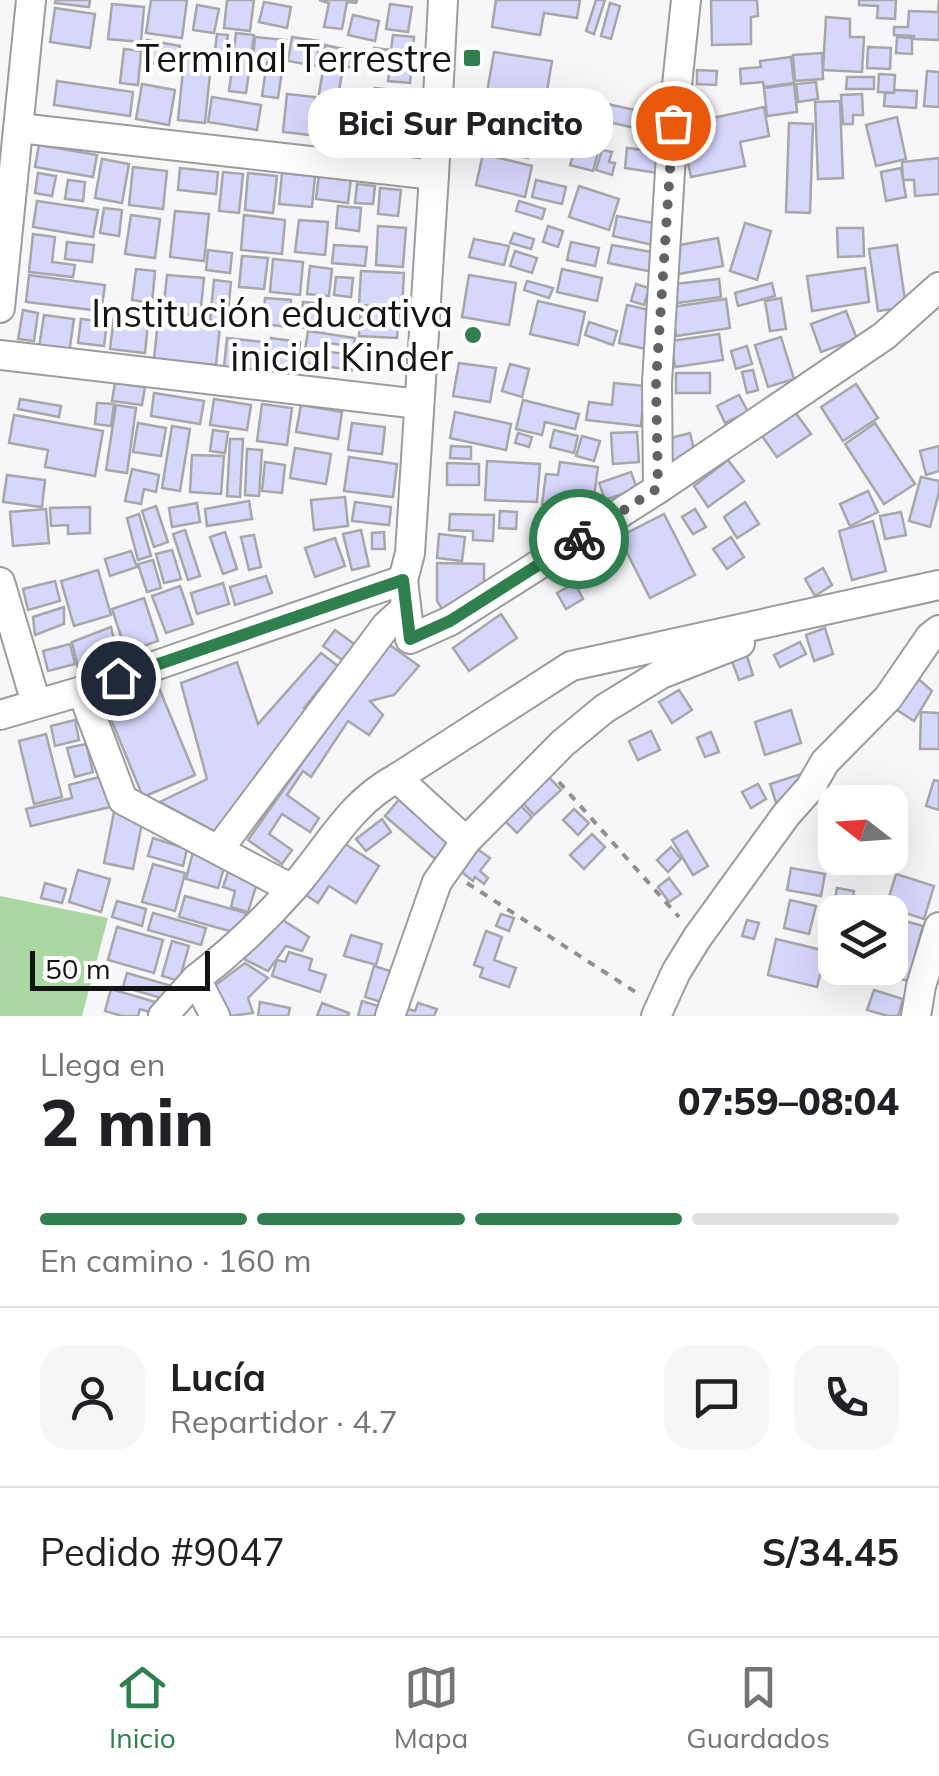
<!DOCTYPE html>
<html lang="es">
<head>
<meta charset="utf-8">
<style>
  body { margin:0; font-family:Mulish,sans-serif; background:#f6f6f6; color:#202124; height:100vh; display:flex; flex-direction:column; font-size:38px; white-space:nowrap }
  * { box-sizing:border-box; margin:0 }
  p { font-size:32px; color:#757577 }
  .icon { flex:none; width:55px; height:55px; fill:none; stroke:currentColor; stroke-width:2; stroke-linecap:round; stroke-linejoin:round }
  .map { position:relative; height:1016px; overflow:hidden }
  .side { display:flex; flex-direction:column; background:#fff; flex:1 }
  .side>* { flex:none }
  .needle { width:65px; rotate:287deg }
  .tools { position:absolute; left:818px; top:785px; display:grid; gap:20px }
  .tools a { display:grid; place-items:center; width:90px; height:90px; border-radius:20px; background:#fff; box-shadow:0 10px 40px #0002; font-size:50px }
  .scale { position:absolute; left:30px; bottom:25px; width:180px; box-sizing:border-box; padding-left:10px; border:5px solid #141415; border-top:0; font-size:28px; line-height:35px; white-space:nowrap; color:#141415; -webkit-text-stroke:8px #fff; paint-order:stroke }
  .pin { position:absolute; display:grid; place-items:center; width:85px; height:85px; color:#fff; margin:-42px; border:5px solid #fff; border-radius:50%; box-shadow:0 2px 10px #0007 }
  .courier { position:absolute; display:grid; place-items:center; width:100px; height:100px; margin:-50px; border:8px solid #2f7f4f; border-radius:50%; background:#fff; color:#222; box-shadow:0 2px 12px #0007 }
  .bubble { position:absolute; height:70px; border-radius:30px; background:#fff; box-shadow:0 10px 40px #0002; font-size:32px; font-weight:800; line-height:70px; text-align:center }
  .head em { font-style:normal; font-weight:800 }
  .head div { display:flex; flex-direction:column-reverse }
  .head { display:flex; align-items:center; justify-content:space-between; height:170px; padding:0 40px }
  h1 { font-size:65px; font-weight:800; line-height:75px }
  .bar { display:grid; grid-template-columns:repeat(4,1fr); gap:15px 10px; align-content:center; height:120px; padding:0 40px }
  .bar i { height:12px; border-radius:8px; background:#e0e0e0 }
  .bar .current { background:#2f7f4f }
  .bar p { grid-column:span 4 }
  .line { display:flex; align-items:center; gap:25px; padding:0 40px; border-top:2px solid #e0e0e0 }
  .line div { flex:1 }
  .round { display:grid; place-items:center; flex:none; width:105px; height:105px; border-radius:30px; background:#f6f6f6 }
  .dock { display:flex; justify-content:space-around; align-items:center; height:140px; border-top:2px solid #e0e0e0; background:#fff; font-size:28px; color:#757577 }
  .dock a { display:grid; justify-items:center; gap:5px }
  .dock .current { color:#2f7f4f }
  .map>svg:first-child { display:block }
  .forest { fill:#abd7a3 }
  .building { fill:#d7d7fc; stroke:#a7a7aa; stroke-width:2.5 }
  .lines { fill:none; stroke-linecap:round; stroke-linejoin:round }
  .street-casing { stroke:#9c9c9f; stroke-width:32 }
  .path { stroke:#909093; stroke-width:4; stroke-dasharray:8 8; stroke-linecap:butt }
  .street { stroke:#fff; stroke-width:28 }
  .done { stroke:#636365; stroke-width:10; stroke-dasharray:0 18 }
  .route { stroke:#2f7f4f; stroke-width:12 }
  .poi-dot { fill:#2f7f4f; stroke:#fff; stroke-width:4 }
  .labels { text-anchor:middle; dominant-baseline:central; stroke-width:8; stroke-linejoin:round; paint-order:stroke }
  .poi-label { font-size:38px; fill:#141415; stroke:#fff; text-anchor:end }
</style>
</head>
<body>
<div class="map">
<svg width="939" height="1016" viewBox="0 0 939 1016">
  <rect width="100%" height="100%" fill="#f7f7fa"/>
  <polygon class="forest" points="0,896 108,918 82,1016 0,1016"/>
  <g class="building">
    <polygon points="56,0 90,0 89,7 55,3"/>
    <polygon points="151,0 187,0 182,38 146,33"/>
    <polygon points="227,0 254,0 250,31 224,28"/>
    <polygon points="357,0 356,3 347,2 342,29 324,27 329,3 319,0"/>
    <polygon points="496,0 580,0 577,18 544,13 540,35 492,27"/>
    <polygon points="596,0 605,0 594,34 586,31"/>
    <polygon points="711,0 757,0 758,16 751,17 751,44 712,45"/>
    <polygon points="859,0 896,0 895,19 877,18 878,6 859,5"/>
    <polygon points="939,0 939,40 914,39 914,36 894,35 894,27 908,27 909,11 938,12"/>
    <polygon points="264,2 291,7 287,28 259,22"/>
    <polygon points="610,3 620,6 611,39 601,36"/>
    <polygon points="112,4 144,7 141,42 108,39"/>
    <polygon points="390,4 412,7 408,32 386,29"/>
    <polygon points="197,5 219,9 214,33 193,30"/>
    <polygon points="55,8 95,14 90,48 50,42"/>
    <polygon points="353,15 379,21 375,41 348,35"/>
    <polygon points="826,17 850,19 850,37 864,37 862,72 823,70"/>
    <polygon points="236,33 254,35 246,93 229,91 233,60 214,58 217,34 228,35 226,47 234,48"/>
    <polygon points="393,35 414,37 410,83 388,81 390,65 373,63 374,48 391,50"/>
    <polygon points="255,37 286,40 283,60 253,57"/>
    <polygon points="292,37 320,41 316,66 288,61"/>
    <polygon points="897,37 912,38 912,54 896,53"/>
    <polygon points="147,40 180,46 176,68 143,61"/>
    <polygon points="325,45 362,53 359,69 322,61"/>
    <polygon points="868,47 891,48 890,69 867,68"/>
    <polygon points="124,49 141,51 138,85 120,83"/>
    <polygon points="185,50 212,53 205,123 178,120"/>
    <polygon points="494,52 552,61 543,114 485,104"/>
    <polygon points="822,53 823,79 795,81 793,55"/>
    <polygon points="791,57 794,83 764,87 763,82 741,84 740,69 761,67 760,61"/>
    <polygon points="267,62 283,64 278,98 262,96"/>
    <polygon points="323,70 342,73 338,97 319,94"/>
    <polygon points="697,70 717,71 716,85 697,84"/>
    <polygon points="927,71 939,72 939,107 924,106"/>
    <polygon points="879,74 895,75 894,93 878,92"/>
    <polygon points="847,77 874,77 874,89 846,89"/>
    <polygon points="57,81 133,92 130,116 54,105"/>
    <polygon points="816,82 818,99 798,102 796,84"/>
    <polygon points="142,84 175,90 169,125 136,119"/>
    <polygon points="794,84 797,112 767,116 764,88"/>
    <polygon points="375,88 412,92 405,153 368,149"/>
    <polygon points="895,90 917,91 916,108 884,106 885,93 894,93"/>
    <polygon points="287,94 315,97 311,135 283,132"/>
    <polygon points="862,94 863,115 853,115 853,124 843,124 841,95"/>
    <polygon points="212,97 261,105 257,130 208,122"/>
    <polygon points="579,98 649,113 645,130 575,115"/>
    <polygon points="321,101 359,105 354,140 317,136"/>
    <polygon points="840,101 843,178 818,179 815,102"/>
    <polygon points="764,107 769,136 740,142 745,166 691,177 680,125"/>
    <polygon points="494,113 512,116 505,147 488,143"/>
    <polygon points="897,117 906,159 876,166 866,125"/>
    <polygon points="789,123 813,124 810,213 786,212"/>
    <polygon points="513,130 533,134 528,158 508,154"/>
    <polygon points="577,143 599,149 593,171 570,165"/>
    <polygon points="39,145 97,155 93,177 35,167"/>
    <polygon points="627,148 661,152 658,173 625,168"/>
    <polygon points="602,150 612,152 609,162 615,163 612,175 596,170"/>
    <polygon points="483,154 532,166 525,197 476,185"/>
    <polygon points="939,158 939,194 915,196 914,180 903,180 902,162"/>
    <polygon points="102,159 129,164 122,203 95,198"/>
    <polygon points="133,167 167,171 163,209 129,205"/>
    <polygon points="180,168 218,172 216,194 178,190"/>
    <polygon points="901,168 906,197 886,201 881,172"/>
    <polygon points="223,172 243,174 239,213 219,211"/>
    <polygon points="38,173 56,176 52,196 35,193"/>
    <polygon points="248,173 277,176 273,213 245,210"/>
    <polygon points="282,173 315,176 312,207 279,204"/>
    <polygon points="319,174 351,178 348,203 316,199"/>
    <polygon points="68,180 85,182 83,201 65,199"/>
    <polygon points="536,180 566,187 562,204 532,197"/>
    <polygon points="357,184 375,186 373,204 355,203"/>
    <polygon points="579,186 619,199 609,230 569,217"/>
    <polygon points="380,188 401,190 398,216 378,214"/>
    <polygon points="37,201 98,210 93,237 33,227"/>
    <polygon points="519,201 545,209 542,219 516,211"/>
    <polygon points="338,206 361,208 359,231 336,228"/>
    <polygon points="104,208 122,210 119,236 100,233"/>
    <polygon points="175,211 209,214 204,261 170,257"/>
    <polygon points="131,215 160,219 155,258 125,254"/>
    <polygon points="244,215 285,220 282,254 241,250"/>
    <polygon points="617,216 658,224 653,245 613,236"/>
    <polygon points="299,220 328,222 325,255 295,252"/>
    <polygon points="745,223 771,231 757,280 730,271"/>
    <polygon points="378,226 406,228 403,267 376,265"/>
    <polygon points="548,226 563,231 558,247 543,242"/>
    <polygon points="837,228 863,228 864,256 838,257"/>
    <polygon points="514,233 534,239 531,249 510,243"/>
    <polygon points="33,234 55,237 52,262 75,265 73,277 29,272"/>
    <polygon points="718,238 723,266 679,274 674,246"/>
    <polygon points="474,239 509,246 504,265 469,257"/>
    <polygon points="67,242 94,245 92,262 65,259"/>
    <polygon points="571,242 599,248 595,266 567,260"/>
    <polygon points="334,245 367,247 365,266 332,263"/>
    <polygon points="612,245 657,253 653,272 608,263"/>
    <polygon points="897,245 906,307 878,311 869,249"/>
    <polygon points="208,250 232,253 230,273 206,270"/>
    <polygon points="515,251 537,258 532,273 510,266"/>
    <polygon points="242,256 268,258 264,289 239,287"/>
    <polygon points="273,259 303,262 300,295 270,292"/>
    <polygon points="310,266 332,269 329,296 307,294"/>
    <polygon points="865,268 869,302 812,311 807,276"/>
    <polygon points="136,269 155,271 152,303 132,300"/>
    <polygon points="562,269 602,278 597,301 557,292"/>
    <polygon points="361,271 404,273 402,307 359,305"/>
    <polygon points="29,275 105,285 101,311 26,302"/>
    <polygon points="167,275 204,278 200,316 163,312"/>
    <polygon points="469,275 516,283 509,325 462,317"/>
    <polygon points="336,277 353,278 351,297 334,295"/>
    <polygon points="719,279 721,297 677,303 674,284"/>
    <polygon points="214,280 231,282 227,321 210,320"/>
    <polygon points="527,281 553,288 549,298 524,290"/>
    <polygon points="772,283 775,296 738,306 735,293"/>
    <polygon points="636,284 649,288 644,305 631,301"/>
    <polygon points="265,298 291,300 288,327 263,324"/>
    <polygon points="781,298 786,329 770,331 765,301"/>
    <polygon points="726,299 730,328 676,336 672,307"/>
    <polygon points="538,301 585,312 578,345 530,334"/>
    <polygon points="303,302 326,304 323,330 300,327"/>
    <polygon points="627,305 654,311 646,349 619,343"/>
    <polygon points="361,308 399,312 397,338 359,336"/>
    <polygon points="115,309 149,313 145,353 110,349"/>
    <polygon points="23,310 38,313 34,341 18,339"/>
    <polygon points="846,311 857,339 821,352 811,324"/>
    <polygon points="44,315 74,319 69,353 39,348"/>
    <polygon points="81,319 107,322 104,346 78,343"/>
    <polygon points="158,320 220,326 216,365 154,359"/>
    <polygon points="589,322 617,331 613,345 585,335"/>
    <polygon points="308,331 355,338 354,347 323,342 322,351 354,355 352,370 303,363"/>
    <polygon points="719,334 723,360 675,367 671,341"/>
    <polygon points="781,337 794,379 768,387 755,345"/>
    <polygon points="227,338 264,342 261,380 223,376"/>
    <polygon points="271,338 300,342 297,376 267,373"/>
    <polygon points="747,346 752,364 736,369 731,351"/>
    <polygon points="459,363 496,368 490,402 453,396"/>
    <polygon points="510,364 529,369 522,397 502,391"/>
    <polygon points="753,370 758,390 747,393 742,372"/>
    <rect x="676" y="373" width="34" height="20"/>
    <polygon points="115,383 145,387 142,405 112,401"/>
    <polygon points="614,383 645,386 641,426 586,420 589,402 612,405"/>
    <polygon points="856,384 878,418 843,441 821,407"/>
    <polygon points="154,393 204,401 200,424 151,416"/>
    <polygon points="739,395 748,412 725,423 717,406"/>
    <polygon points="20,399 61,406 59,417 18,409"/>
    <polygon points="214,399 251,405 247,430 210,425"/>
    <polygon points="523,400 579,414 575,429 545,422 542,435 516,429"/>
    <polygon points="97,403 114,404 111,426 95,424"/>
    <polygon points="262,404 292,408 287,445 257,441"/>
    <polygon points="116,405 136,408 127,473 106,470"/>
    <polygon points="301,405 342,412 338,439 296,432"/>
    <polygon points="455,412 511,424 506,450 450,438"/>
    <polygon points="795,412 811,434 777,457 762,436"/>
    <polygon points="14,415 103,431 95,476 45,467 48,450 9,443"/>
    <polygon points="138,423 166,428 161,456 133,452"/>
    <polygon points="352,423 385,427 382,454 348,450"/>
    <polygon points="875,423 915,484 884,504 845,444"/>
    <polygon points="172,426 190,429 180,491 162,488"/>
    <polygon points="213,430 228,432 225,453 210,451"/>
    <polygon points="554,430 578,436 574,453 550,447"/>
    <polygon points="637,432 639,462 613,464 611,433"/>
    <polygon points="518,433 532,437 529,447 515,443"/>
    <polygon points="690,433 696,458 674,464 667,439"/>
    <polygon points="582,436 600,441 594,461 576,456"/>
    <polygon points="230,439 243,439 240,497 227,496"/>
    <polygon points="451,446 471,447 471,459 450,458"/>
    <polygon points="939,446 939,471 926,475 920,451"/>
    <polygon points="295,448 331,454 326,484 290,478"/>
    <polygon points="247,449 262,450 259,496 245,495"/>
    <polygon points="192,455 224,456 221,494 190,492"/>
    <polygon points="349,457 397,464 393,497 344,491"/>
    <polygon points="728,460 744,481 708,507 694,486"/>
    <polygon points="487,461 540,464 537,502 485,500"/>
    <polygon points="265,462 285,465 282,493 262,491"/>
    <polygon points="560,462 598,467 590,526 567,523 569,507 542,504 546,474 558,475"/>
    <polygon points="447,463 479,464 479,485 447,485"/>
    <polygon points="132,469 159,475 156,492 144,489 141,504 125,501"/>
    <polygon points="631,472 637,489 605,500 599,483"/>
    <polygon points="7,475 45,480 42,507 3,502"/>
    <polygon points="921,477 939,481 939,492 930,527 909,521"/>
    <polygon points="868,491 878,512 850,526 840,504"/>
    <polygon points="345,497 348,526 314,530 311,500"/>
    <polygon points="249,501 252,519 207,526 205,509"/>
    <polygon points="355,502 391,507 389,525 352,521"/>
    <polygon points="745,502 759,524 737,538 724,517"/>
    <polygon points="197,503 200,522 172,527 169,508"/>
    <polygon points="156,506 168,542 154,547 142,511"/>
    <polygon points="90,507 90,533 68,534 68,525 51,526 50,508"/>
    <polygon points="46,509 49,543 13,546 10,512"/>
    <polygon points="695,509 706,527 693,534 682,517"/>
    <polygon points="500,511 517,512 516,529 499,528"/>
    <polygon points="901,512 906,535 885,539 880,516"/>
    <polygon points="139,514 151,556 138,560 127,518"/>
    <polygon points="450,514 494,515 493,541 473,540 473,531 449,530"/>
    <polygon points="664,514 695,575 650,598 619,537"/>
    <polygon points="873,521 886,571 852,580 839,531"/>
    <polygon points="185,530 200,576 188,580 173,534"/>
    <polygon points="361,530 369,566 352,570 343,534"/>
    <polygon points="225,532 237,569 223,574 210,537"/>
    <polygon points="384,532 385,549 372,549 372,533"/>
    <polygon points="439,534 465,537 462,561 437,558"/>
    <polygon points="254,535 261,567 249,570 241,537"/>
    <polygon points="731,537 744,557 727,569 713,549"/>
    <polygon points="335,538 345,566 315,577 305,548"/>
    <polygon points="172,550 181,579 164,583 156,554"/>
    <polygon points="131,551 137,567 110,576 105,559"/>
    <polygon points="153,560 161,588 147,592 138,564"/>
    <polygon points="437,563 484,564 484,589 444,612 437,601"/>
    <polygon points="823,568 832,585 815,596 805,579"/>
    <polygon points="98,570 111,615 74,626 61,581"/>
    <polygon points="266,576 272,593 235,605 230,587"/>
    <polygon points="55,581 60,601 28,610 23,589"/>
    <polygon points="223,583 229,604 197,614 191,593"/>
    <polygon points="575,583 583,599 566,609 557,593"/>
    <polygon points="180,586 193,624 166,633 152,596"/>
    <polygon points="144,598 158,641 126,652 112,609"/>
    <polygon points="64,607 64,624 35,635 33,617"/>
    <polygon points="501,614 517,638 469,671 453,648"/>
    <polygon points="111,627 117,651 78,667 72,642"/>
    <polygon points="825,628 833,654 814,661 806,635"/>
    <polygon points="335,630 357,646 345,662 323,646"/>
    <polygon points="800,642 806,654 780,667 774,655"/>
    <polygon points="387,643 419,666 394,695 370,701 383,715 369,735 348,721 311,777 303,771 287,795 319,818 310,832 282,814 269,834 292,850 282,864 248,840"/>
    <polygon points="70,644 75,664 48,671 43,651"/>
    <polygon points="321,653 338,666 304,708 310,713 216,832 160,802 207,779 181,683 237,662 258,724"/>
    <polygon points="746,653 753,675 739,680 731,659"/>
    <polygon points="914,675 932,691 914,721 889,705"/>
    <polygon points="159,688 195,775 143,797 106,707"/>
    <polygon points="679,690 692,710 672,723 659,702"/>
    <polygon points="791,710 801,743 765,755 755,722"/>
    <polygon points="921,712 939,713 939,749 920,749"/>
    <polygon points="75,720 79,740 55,746 51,726"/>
    <polygon points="651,731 660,750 638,760 629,741"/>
    <polygon points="711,732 719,752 705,757 697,738"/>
    <polygon points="46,734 62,797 34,804 19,741"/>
    <polygon points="86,744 93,772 75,777 67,748"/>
    <polygon points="801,774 807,789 779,812 770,784"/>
    <polygon points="547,775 561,790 534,815 521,801"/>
    <polygon points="103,776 110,807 31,826 26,809 72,798 69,785"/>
    <polygon points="934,780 939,781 939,810 926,806"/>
    <polygon points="758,784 766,799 751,808 742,792"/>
    <polygon points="402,796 453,838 435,859 385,816"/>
    <polygon points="518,803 532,817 517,833 503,819"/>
    <polygon points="574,809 589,823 578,835 563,820"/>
    <polygon points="114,812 143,818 133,869 104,863"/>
    <polygon points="382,819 391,832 366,851 356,839"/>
    <polygon points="687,831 708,866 693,875 672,840"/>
    <polygon points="592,834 605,847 584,869 570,855"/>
    <polygon points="153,838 187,849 183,866 148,856"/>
    <polygon points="336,838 379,866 356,903 329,886 318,903 301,892"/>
    <polygon points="671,847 681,859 668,872 657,860"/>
    <polygon points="476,848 490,858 480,871 488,878 484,884 475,877 473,881 459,870"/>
    <polygon points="193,852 226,861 218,888 186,879"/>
    <polygon points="153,864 185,873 175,911 142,902"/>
    <polygon points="791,868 825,874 821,896 787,890"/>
    <polygon points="78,870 110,879 101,912 69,902"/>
    <polygon points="228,872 258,880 248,912 231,907 235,891 223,887"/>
    <polygon points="896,874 934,886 924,919 886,907"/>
    <polygon points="669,878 681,894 669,902 658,887"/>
    <polygon points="45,883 66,889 62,903 41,898"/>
    <polygon points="837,888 854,891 849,912 835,912 835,931 829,930"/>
    <polygon points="185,896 246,913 240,934 179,917"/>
    <polygon points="790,900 816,906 809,934 784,928"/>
    <polygon points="117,901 146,909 142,926 112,917"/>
    <polygon points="153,913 206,928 201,945 148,930"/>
    <polygon points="501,914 514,918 509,931 496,926"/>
    <polygon points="275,915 309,937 302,951 286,946 268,971 244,959"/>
    <polygon points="890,917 923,926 908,981 866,969 866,968 890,968"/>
    <polygon points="747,920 759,923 754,939 742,936"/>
    <polygon points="117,927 163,940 154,973 108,960"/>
    <polygon points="486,931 502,937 494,960 516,968 509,987 480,977 483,968 474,965"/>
    <polygon points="351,935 382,944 376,965 344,956"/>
    <polygon points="776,939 826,951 817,987 768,975"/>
    <polygon points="172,941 189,946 179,981 162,976"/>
    <polygon points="835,946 835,968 841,968 838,982 827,979"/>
    <polygon points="289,952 312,959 309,970 326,975 320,992 272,976 277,960 285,962"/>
    <polygon points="245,963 268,978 248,998 253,1013 230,1016 213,987"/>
    <polygon points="374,966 390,971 381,1002 365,997"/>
    <polygon points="127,973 172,986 168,1000 123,987"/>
    <polygon points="111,989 159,1003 156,1014 140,1009 138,1016 122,1016 105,1011"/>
    <polygon points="874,990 903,999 898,1016 888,1016 867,1010"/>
    <polygon points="362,1001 378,1006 375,1016 358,1016"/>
    <polygon points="260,1002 290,1008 288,1016 258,1016"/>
    <polygon points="322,1003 349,1013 348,1016 317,1016"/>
    <polygon points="418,1003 437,1009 434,1016 401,1016 404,1008 415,1011"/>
  </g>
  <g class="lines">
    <g class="street-casing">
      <g id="street">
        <polyline points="19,128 434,175"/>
        <polyline points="0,308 31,0"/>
        <polyline points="0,355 419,404"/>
        <polyline points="658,489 657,382 673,123 686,0"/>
        <polyline points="403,580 410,639 450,621 658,489 884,336 939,287"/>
        <polyline points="0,582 36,703"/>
        <polyline points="82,691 123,800 292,889"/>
        <polyline points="0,715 82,691 403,580 410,553 434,175 443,0"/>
        <polyline points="397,778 466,841"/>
        <polyline points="219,849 386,626 406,608"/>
        <polyline points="163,1016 196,979"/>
        <path d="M215 1016 196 979C231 952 263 922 292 889 328 849 348 804 397 778L571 666 939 585"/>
        <polyline points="390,1016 437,882 466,841 563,743 604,709 661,674 740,643"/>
        <polyline points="656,1016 676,972 697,938 786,815 810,788 825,762 888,698 930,637 939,630"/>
        <polyline points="916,1016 921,986 939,927"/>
      </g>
    </g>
    <g class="path">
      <polyline points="559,782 679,917"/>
      <polyline points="467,883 640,995"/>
    </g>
    <use href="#street" class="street"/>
  </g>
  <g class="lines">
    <polyline class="done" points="579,539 658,488 656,382 673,123"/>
    <polyline class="route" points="118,678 403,580 410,639 450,621 579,539"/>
  </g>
  <g class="poi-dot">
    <rect x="462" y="48" width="20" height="20" rx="5"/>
    <circle cx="473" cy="335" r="10"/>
  </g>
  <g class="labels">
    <g class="poi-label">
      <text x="452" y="58">Terminal Terrestre</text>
      <text x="453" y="313">Institución educativa<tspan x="453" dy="44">inicial Kinder</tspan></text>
    </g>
  </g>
</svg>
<div class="tools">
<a><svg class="needle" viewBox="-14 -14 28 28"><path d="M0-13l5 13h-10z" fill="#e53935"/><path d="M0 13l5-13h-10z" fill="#757577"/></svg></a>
<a><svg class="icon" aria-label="layers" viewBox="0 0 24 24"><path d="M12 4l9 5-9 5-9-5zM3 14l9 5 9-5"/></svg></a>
</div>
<div class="scale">50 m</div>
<div class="pin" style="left:673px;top:123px;background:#ea580c"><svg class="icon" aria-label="bag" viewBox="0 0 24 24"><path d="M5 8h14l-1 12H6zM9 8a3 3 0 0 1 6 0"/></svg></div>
<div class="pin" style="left:118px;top:678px;background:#1f2937"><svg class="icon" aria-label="home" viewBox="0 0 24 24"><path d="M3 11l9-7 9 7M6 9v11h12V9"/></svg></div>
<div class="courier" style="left:579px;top:539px"><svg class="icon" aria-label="bike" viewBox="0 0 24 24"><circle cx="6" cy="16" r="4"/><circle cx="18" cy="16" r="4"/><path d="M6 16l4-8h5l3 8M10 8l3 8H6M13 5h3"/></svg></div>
<div class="bubble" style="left:308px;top:88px;width:305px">Bici Sur Pancito</div>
</div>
<section class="side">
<div class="head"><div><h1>2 min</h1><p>Llega en</p></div><em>07:59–08:04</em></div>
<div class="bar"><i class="current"></i><i class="current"></i><i class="current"></i><i></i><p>En camino · 160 m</p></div>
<div class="line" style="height:180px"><a class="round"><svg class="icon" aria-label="person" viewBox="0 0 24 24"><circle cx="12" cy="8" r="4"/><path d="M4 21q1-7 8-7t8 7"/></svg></a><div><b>Lucía</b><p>Repartidor · 4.7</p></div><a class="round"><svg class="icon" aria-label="chat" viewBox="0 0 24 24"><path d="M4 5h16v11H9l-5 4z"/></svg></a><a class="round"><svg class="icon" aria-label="phone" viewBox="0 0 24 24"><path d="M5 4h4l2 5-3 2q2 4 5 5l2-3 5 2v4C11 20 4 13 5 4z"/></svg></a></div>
<div class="line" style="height:130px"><div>Pedido #9047</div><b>S/34.45</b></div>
</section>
<nav class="dock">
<a class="current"><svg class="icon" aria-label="home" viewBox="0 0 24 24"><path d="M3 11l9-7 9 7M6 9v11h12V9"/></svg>Inicio</a>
<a><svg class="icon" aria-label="map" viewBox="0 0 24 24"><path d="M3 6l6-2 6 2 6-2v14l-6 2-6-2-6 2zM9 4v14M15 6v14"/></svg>Mapa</a>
<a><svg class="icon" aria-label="saved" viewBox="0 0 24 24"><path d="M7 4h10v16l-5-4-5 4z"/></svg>Guardados</a>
</nav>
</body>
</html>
